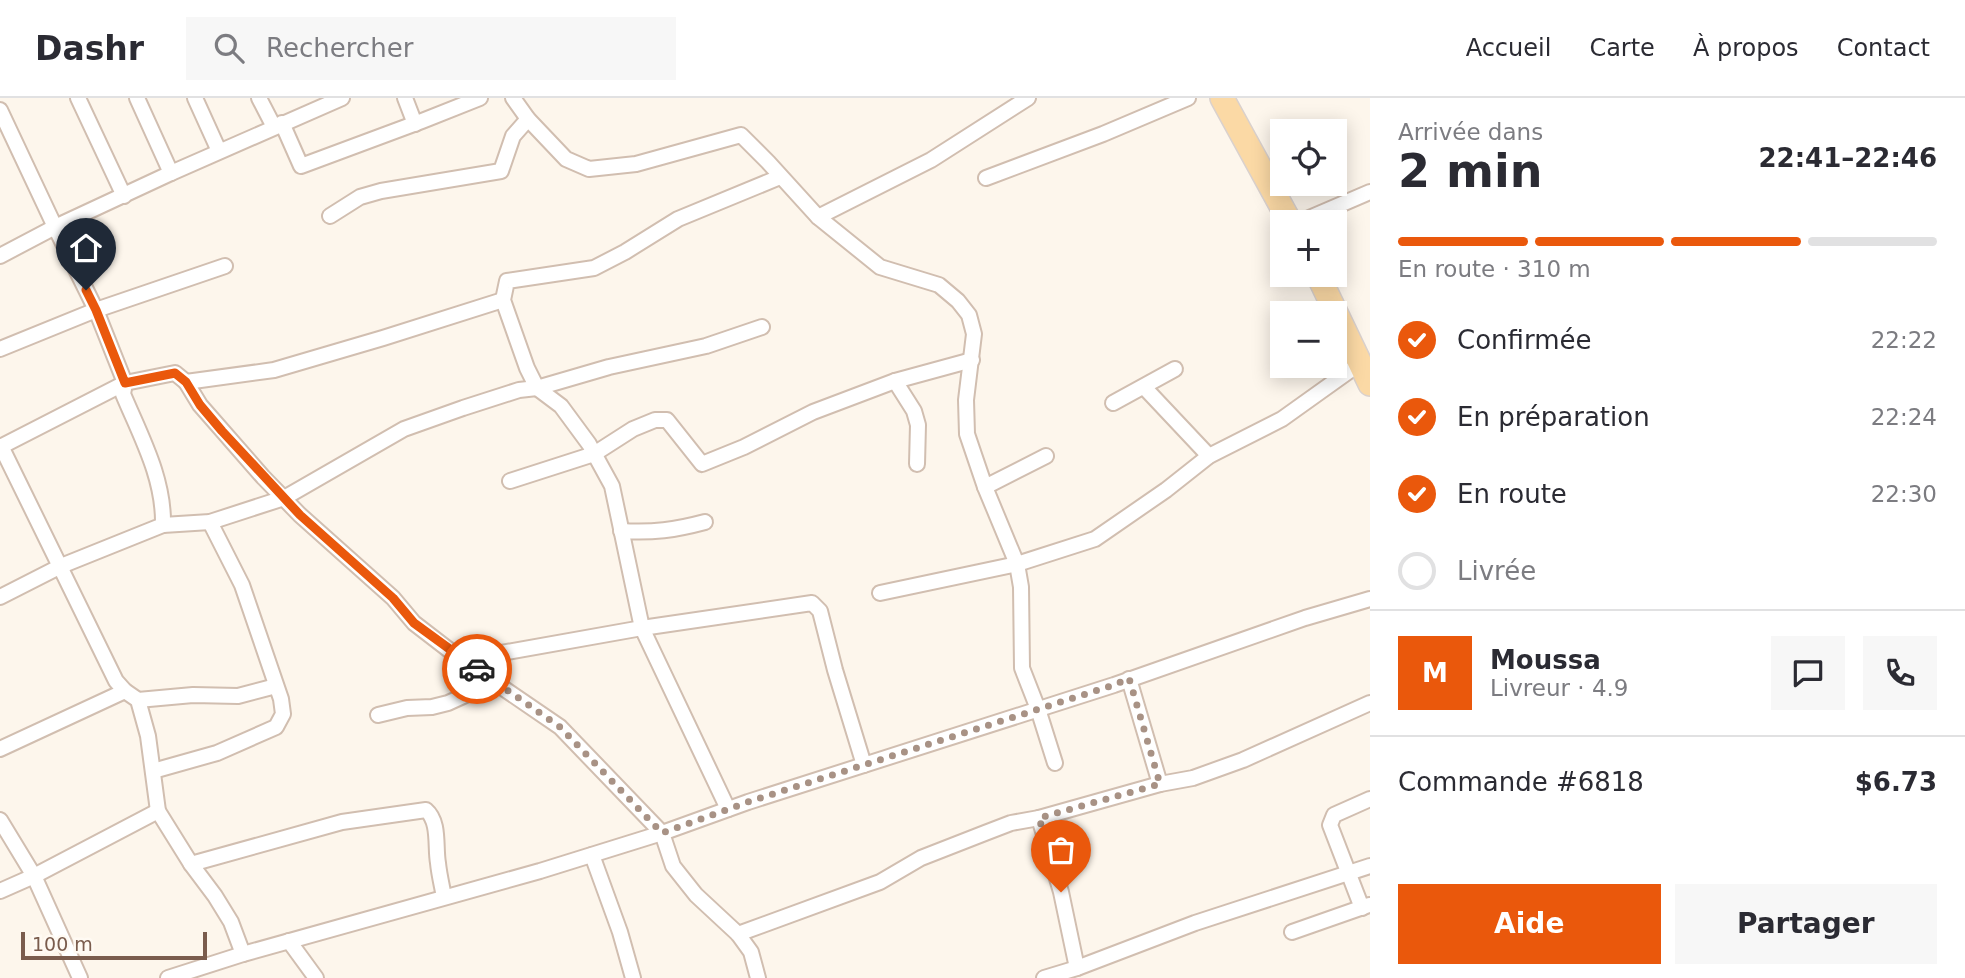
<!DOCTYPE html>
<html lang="fr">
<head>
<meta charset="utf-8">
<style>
  body { margin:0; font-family:"DejaVu Sans",sans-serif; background:#f7f7f7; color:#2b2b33; height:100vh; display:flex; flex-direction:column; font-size:26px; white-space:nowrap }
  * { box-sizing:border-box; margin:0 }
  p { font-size:23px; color:#7c7c81 }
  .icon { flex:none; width:38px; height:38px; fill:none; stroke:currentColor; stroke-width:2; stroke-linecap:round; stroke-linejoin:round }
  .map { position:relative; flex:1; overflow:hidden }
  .side { display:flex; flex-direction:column; background:#fff; width:595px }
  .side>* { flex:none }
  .controls { position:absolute; left:1270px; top:21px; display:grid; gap:14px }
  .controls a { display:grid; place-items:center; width:77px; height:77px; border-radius:0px; background:#fff; box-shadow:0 4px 18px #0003; font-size:35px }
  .scale { position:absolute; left:21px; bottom:18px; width:186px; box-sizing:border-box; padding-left:7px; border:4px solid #7a5c4d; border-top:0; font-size:19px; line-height:24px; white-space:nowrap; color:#7a5c4d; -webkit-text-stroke:5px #fffaf3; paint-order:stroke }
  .pin { position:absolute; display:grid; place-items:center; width:60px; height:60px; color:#fff; margin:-72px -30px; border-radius:50% 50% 50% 0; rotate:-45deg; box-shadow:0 0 7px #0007 }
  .pin .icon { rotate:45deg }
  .courier { position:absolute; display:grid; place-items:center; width:70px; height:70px; margin:-35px; border:5px solid #ea580c; border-radius:50%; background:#fff; color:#222; box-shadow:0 2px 9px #0007 }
  .overview em { font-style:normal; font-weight:700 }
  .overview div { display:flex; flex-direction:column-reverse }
  .overview { display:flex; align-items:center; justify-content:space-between; height:119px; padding:0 28px }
  h1 { font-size:46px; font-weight:700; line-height:52px }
  .bar { display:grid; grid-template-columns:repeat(4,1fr); gap:10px 7px; align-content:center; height:84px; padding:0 28px }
  .bar i { height:9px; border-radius:5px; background:#e1e1e2 }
  .bar .current { background:#ea580c }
  .bar p { grid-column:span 4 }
  .line { display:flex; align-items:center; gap:18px; padding:0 28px; border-top:2px solid #e1e1e2 }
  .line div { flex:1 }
  .round { display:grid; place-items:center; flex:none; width:74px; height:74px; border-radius:0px; background:#f7f7f7 }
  ol { padding:0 28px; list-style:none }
  li { display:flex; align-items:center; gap:21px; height:77px }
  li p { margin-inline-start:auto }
  li .icon { padding:7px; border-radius:50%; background:#ea580c; color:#fff; stroke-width:4 }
  li:last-child { color:#7c7c81 }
  li i { width:38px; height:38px; border:4px solid #e1e1e2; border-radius:50% }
  .button { display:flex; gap:14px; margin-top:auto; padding:14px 28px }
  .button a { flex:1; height:80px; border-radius:0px; background:#ea580c; color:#fff; font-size:28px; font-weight:700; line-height:80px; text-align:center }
  .button a+a { background:#f7f7f7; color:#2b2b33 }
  header { display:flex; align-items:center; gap:42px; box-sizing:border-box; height:98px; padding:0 35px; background:#fff; border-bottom:2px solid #e1e1e2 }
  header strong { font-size:33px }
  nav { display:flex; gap:38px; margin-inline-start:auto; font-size:24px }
  .search { width:490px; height:63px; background:#f7f7f7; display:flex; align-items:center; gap:18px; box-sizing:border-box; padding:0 24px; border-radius:0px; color:#7c7c81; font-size:26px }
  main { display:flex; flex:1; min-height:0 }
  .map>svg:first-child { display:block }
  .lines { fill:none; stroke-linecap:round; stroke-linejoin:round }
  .minor-casing { stroke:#d1beb0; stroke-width:18 }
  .primary-casing { stroke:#dad1cd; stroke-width:26 }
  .minor { stroke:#fff; stroke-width:14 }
  .primary { stroke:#fbd9a5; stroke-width:23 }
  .done { stroke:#a89285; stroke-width:7; stroke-dasharray:0 12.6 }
  .route { stroke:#ea580c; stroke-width:9 }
</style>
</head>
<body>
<header>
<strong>Dashr</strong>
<div class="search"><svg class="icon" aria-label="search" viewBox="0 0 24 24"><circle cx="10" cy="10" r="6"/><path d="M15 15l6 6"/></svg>Rechercher</div>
<nav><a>Accueil</a><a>Carte</a><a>À propos</a><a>Contact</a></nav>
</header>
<main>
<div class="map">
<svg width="1370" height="880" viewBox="0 0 1370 880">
  <rect width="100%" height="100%" fill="#fdf6ec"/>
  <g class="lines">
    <g class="minor-casing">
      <g id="minor">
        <polyline points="78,0 124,98"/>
        <polyline points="137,0 171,75"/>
        <polyline points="195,0 219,53"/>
        <polyline points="259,0 274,29"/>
        <polyline points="405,0 415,26"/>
        <polyline points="513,0 528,21 566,61 589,71 636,66 741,37 768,64 818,119 880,169 939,187 958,203 969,217 974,236 966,302 967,336 985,389 1017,466 1021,489 1022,570 1038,611 1055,665"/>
        <polyline points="0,12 55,129 96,212 125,285"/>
        <polyline points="282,25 301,68 422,23 480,0"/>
        <polyline points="986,80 1103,36 1188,0"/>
        <polyline points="330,118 360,99 381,93 501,73 513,38 528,21"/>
        <polyline points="818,119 931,62 1028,0"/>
        <polyline points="1300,124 1370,94"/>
        <polyline points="0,158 55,129 171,75 342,0"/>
        <polyline points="0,251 96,212 225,168"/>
        <polyline points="895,283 914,313 918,327 917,366"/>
        <polyline points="186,284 274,272 383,240 503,202"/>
        <polyline points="1144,289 1209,358"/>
        <polyline points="1113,305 1175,271"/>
        <polyline points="1,348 116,583 125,593 138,602 148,638 158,713 191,766 215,798 231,824 243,856"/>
        <polyline points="0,349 125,285 175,275 186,284 200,307 263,379 300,417 393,500 414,525 462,562 560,629 662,735 673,768 696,797 738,836 751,854 758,880"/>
        <polyline points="510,383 594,356 633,331 655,322 667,322 702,366 744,349 813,314 895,283 972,262"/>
        <polyline points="985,389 1046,358"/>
        <polyline points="163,427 210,424 284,400 404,331 463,310 519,292 537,290 609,269 706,248 762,229"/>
        <path d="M621 433C653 435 675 432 705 424"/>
        <polyline points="880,495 1017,466 1095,441 1166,392 1209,358 1282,321 1359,266"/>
        <path d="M0 499 61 468 163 427C164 380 141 339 123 296L125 285"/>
        <polyline points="462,562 642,530 812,505 820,513 835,572 864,667"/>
        <polyline points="1129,581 1160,686"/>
        <polyline points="138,602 193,597 238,598 276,588"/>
        <polyline points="378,617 407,610 432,609 448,605 494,584"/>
        <polyline points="0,651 125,593"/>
        <polyline points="153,673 217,655 276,629 283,616 281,601 242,487 210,424"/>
        <polyline points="728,711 642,530 612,388 589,346 561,308 537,290 527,270 503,202 507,183 594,170 625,154 678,121 780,79"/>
        <polyline points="1039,720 1061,794 1077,870"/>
        <polyline points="0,722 34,778 80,880"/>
        <polyline points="592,757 620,834 633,880"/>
        <path d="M191 766 342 724 426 712C440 724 435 749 438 765 439 776 442 788 444 799"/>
        <polyline points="0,793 34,778 158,713"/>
        <polyline points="1362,810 1330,727 1334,717 1370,701"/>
        <polyline points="1292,834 1369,807"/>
        <polyline points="738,836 880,784 921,760 985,735 1011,725 1039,720 1160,686 1193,680 1243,662 1370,605"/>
        <polyline points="289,843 316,880"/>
        <polyline points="168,880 243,856 540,773 662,735 748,704 1114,587 1305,520 1370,501"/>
        <polyline points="1044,880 1077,870 1195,825 1370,768"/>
      </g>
    </g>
    <g class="primary-casing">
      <g id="primary">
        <polyline points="1222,0 1290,124"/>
        <polyline points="1318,177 1370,286"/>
      </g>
    </g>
    <use href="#minor" class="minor"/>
    <use href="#primary" class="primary"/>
  </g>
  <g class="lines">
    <polyline class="done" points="477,571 560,629 662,735 748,704 1114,587 1129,580 1160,686 1039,720 1061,794"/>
    <polyline class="route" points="86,192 96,212 125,285 175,275 186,284 200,307 222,333 300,417 393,500 414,525 477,571"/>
  </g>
</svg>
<div class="controls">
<a><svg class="icon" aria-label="locate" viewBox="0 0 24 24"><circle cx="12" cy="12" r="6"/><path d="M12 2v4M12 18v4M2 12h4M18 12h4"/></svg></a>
<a>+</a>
<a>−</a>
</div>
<div class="scale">100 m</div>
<div class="pin" style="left:1061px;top:794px;background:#ea580c"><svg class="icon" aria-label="bag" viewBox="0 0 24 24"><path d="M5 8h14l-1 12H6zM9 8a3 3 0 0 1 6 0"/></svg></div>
<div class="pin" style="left:86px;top:192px;background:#1f2937"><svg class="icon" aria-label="home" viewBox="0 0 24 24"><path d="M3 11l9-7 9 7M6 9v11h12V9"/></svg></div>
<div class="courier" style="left:477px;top:571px"><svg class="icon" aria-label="car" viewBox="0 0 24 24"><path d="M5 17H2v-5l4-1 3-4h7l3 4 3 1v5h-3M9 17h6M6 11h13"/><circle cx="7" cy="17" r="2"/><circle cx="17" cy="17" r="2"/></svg></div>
</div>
<section class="side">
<div class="overview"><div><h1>2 min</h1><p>Arrivée dans</p></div><em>22:41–22:46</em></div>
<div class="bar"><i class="current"></i><i class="current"></i><i class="current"></i><i></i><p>En route · 310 m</p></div>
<ol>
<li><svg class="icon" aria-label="check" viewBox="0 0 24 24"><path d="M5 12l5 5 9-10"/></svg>Confirmée<p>22:22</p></li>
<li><svg class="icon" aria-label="check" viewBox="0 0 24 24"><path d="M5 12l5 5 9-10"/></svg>En préparation<p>22:24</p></li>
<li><svg class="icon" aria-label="check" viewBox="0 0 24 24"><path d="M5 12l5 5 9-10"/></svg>En route<p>22:30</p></li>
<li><i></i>Livrée</li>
</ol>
<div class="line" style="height:126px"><b class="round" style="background:#ea580c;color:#fff">M</b><div><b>Moussa</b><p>Livreur · 4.9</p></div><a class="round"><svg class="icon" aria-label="chat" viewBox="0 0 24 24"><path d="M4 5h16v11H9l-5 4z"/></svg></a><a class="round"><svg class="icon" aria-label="phone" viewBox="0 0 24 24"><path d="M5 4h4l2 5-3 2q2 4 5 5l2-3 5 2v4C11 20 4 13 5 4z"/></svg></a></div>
<div class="line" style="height:91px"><div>Commande #6818</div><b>$6.73</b></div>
<div class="button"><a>Aide</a><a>Partager</a></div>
</section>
</main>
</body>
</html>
